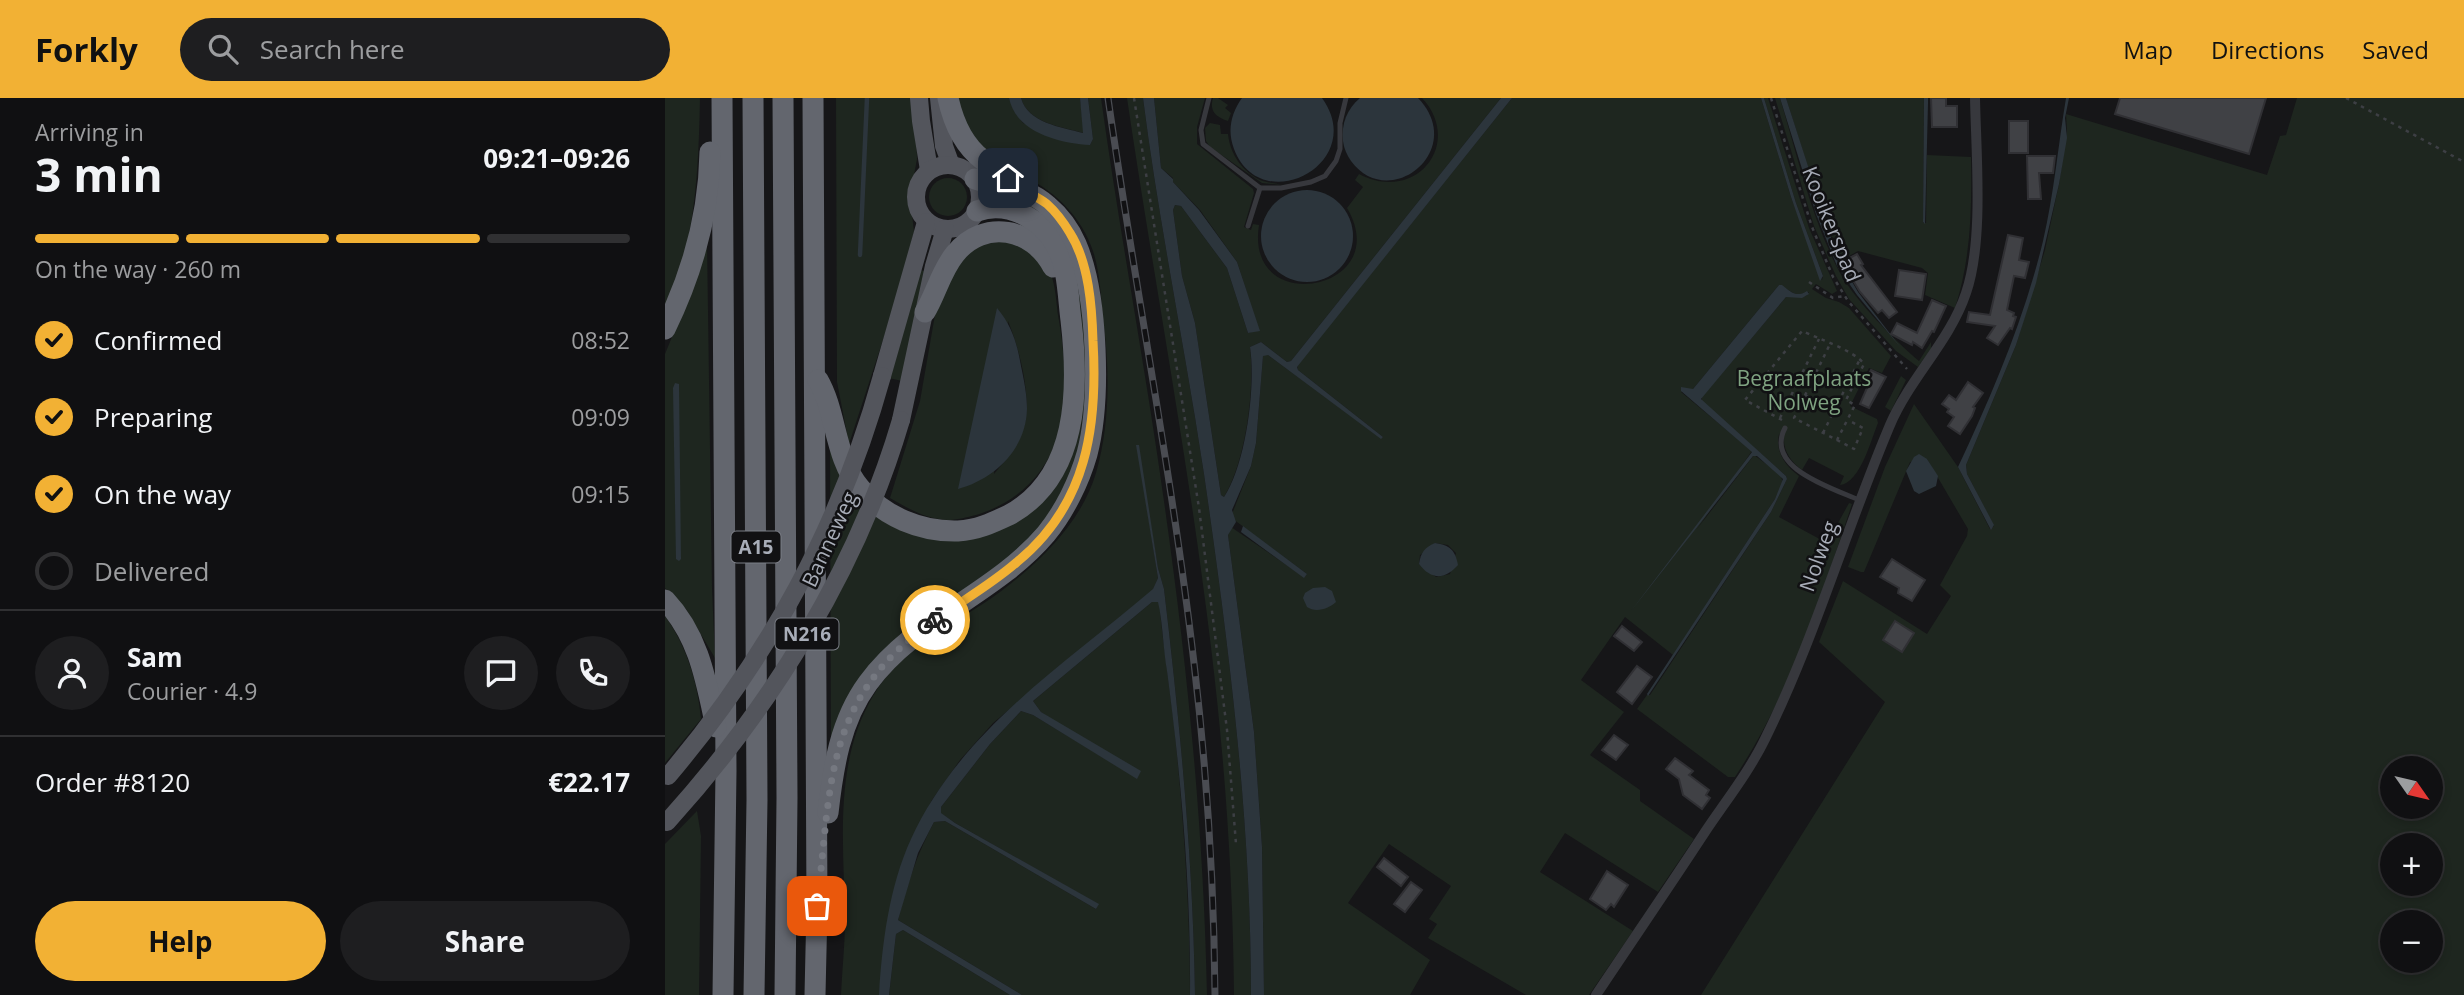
<!DOCTYPE html>
<html lang="en">
<head>
<meta charset="utf-8">
<style>
  body { margin:0; font-family:"Open Sans",sans-serif; background:#1e1e20; color:#f1f3f6; height:100vh; display:flex; flex-direction:column; font-size:26px; white-space:nowrap }
  * { box-sizing:border-box; margin:0 }
  p { font-size:23px; color:#9c9d9f }
  .icon { flex:none; width:38px; height:38px; fill:none; stroke:currentColor; stroke-width:2; stroke-linecap:round; stroke-linejoin:round }
  .map { position:relative; flex:1; overflow:hidden }
  .details { display:flex; flex-direction:column; background:#101012; width:665px }
  .details>* { flex:none }
  .needle { width:46px; rotate:124deg }
  .fabs { position:absolute; left:1715px; top:658px; display:grid; gap:14px }
  .fabs a { display:grid; place-items:center; width:63px; height:63px; border-radius:50%; background:#101012; box-shadow:0 4px 10px #0003,0 0 0 2px #303032; font-size:35px }
  .pin { position:absolute; display:grid; place-items:center; width:60px; height:60px; color:#fff; margin:-30px; border-radius:14px; box-shadow:0 4px 10px #0006 }
  .courier { position:absolute; display:grid; place-items:center; width:70px; height:70px; margin:-35px; border:5px solid #f2b134; border-radius:50%; background:#fff; color:#222; box-shadow:0 2px 9px #0007 }
  .headline em { font-style:normal; font-weight:700 }
  .headline div { display:flex; flex-direction:column-reverse }
  .headline { display:flex; align-items:center; justify-content:space-between; height:119px; padding:0 35px }
  h1 { font-size:46px; font-weight:700; line-height:52px }
  .bar { display:grid; grid-template-columns:repeat(4,1fr); gap:10px 7px; align-content:center; height:84px; padding:0 35px }
  .bar i { height:9px; border-radius:5px; background:#303032 }
  .bar .current { background:#f2b134 }
  .bar p { grid-column:span 4 }
  .line { display:flex; align-items:center; gap:18px; padding:0 35px; border-top:2px solid #303032 }
  .line div { flex:1 }
  .round { display:grid; place-items:center; flex:none; width:74px; height:74px; border-radius:37px; background:#1e1e20 }
  ol { padding:0 35px; list-style:none }
  li { display:flex; align-items:center; gap:21px; height:77px }
  li p { margin-inline-start:auto }
  li .icon { padding:7px; border-radius:50%; background:#f2b134; color:#111; stroke-width:4 }
  li:last-child { color:#9c9d9f }
  li i { width:38px; height:38px; border:4px solid #303032; border-radius:50% }
  .action { display:flex; gap:14px; margin-top:auto; padding:14px 35px }
  .action a { flex:1; height:80px; border-radius:42px; background:#f2b134; color:#111; font-size:28px; font-weight:700; line-height:80px; text-align:center }
  .action a+a { background:#1e1e20; color:#f1f3f6 }
  header { display:flex; align-items:center; gap:42px; box-sizing:border-box; height:98px; padding:0 35px; background:#f2b134; color:#111 }
  header strong { font-size:33px }
  nav { display:flex; gap:38px; margin-inline-start:auto; font-size:24px }
  .search { width:490px; height:63px; background:#1e1e20; display:flex; align-items:center; gap:18px; box-sizing:border-box; padding:0 24px; border-radius:38px; color:#9c9d9f; font-size:26px }
  main { display:flex; flex:1; min-height:0 }
  .map>svg:first-child { display:block }
  .green { fill:#1e261f; fill-rule:evenodd }
  .water { fill:#2c353c }
  .lines { fill:none; stroke-linecap:round; stroke-linejoin:round }
  .stream { stroke:#2c353c; stroke-width:4.5 }
  .building { fill:#404145; stroke:#303034; stroke-width:2 }
  .path { stroke:#3d3f44; stroke-width:2.5; stroke-dasharray:3.5 5; stroke-linecap:butt }
  .service { stroke:#37383d; stroke-width:5 }
  .minor { stroke:#37383d; stroke-width:10 }
  .primary { stroke:#53555c; stroke-width:18 }
  .motorway { stroke:#63666e; stroke-width:21 }
  .rail-casing { stroke:#4a4c52; stroke-width:7 }
  .rail { stroke:#111113; stroke-width:4.5; stroke-dasharray:13; stroke-linecap:butt }
  .primary-bridge { stroke:#53555c; stroke-width:18 }
  .done { stroke:#757880; stroke-width:7; stroke-dasharray:0 12.6 }
  .route { stroke:#f2b134; stroke-width:9 }
  .labels { text-anchor:middle; dominant-baseline:central; stroke-width:5; stroke-linejoin:round; paint-order:stroke }
  .shield { fill:#111113; stroke:#7b7e86; stroke-width:2 }
  .shield-label { font-size:19px; font-weight:bold; fill:#a8adb8 }
  .street-label { font-size:21px; fill:#a8adb8; stroke:#111113 }
  .park-label { font-size:21px; fill:#7fa381; stroke:#111113 }
</style>
</head>
<body>
<header>
<strong>Forkly</strong>
<div class="search"><svg class="icon" aria-label="search" viewBox="0 0 24 24"><circle cx="10" cy="10" r="6"/><path d="M15 15l6 6"/></svg>Search here</div>
<nav><a>Map</a><a>Directions</a><a>Saved</a></nav>
</header>
<main>
<section class="details">
<div class="headline"><div><h1>3 min</h1><p>Arriving in</p></div><em>09:21–09:26</em></div>
<div class="bar"><i class="current"></i><i class="current"></i><i class="current"></i><i></i><p>On the way · 260 m</p></div>
<ol>
<li><svg class="icon" aria-label="check" viewBox="0 0 24 24"><path d="M5 12l5 5 9-10"/></svg>Confirmed<p>08:52</p></li>
<li><svg class="icon" aria-label="check" viewBox="0 0 24 24"><path d="M5 12l5 5 9-10"/></svg>Preparing<p>09:09</p></li>
<li><svg class="icon" aria-label="check" viewBox="0 0 24 24"><path d="M5 12l5 5 9-10"/></svg>On the way<p>09:15</p></li>
<li><i></i>Delivered</li>
</ol>
<div class="line" style="height:126px"><a class="round"><svg class="icon" aria-label="person" viewBox="0 0 24 24"><circle cx="12" cy="8" r="4"/><path d="M4 21q1-7 8-7t8 7"/></svg></a><div><b>Sam</b><p>Courier · 4.9</p></div><a class="round"><svg class="icon" aria-label="chat" viewBox="0 0 24 24"><path d="M4 5h16v11H9l-5 4z"/></svg></a><a class="round"><svg class="icon" aria-label="phone" viewBox="0 0 24 24"><path d="M5 4h4l2 5-3 2q2 4 5 5l2-3 5 2v4C11 20 4 13 5 4z"/></svg></a></div>
<div class="line" style="height:91px"><div>Order #8120</div><b>€22.17</b></div>
<div class="action"><a>Help</a><a>Share</a></div>
</section>
<div class="map">
<svg width="1799" height="897" viewBox="0 0 1799 897">
  <rect width="100%" height="100%" fill="#161618"/>
  <g class="green">
    <path d="M0 0H35C34 52 32 105 20 156 16 173 7 190 0 207Z"/>
    <polygon points="171,0 250,0 252,61 245,98 249,134 233,196 184,346 172,284"/>
    <path d="M288 0H344L349 13 358 25 425 47 428 41 423 0H436C450 101 468 202 484 303 515 500 538 697 542 897H530C528 761 515 626 499 491L493 470 472 347 493 480 488 492 328 625 295 662 267 702 246 742 234 774 222 830 214 897H176C177 872 180 847 180 822 179 746 168 666 208 598 237 549 291 526 335 494 375 464 416 425 431 375 445 327 445 271 438 221 436 199 435 174 428 153 417 120 392 95 361 79 357 77 351 75 347 73 338 68 330 59 322 52 316 47 307 41 302 35 296 25 293 11 288 0Z"/>
    <path d="M356 0H415L419 35C397 29 363 25 356 0Z"/>
    <path d="M462 0H478C494 126 520 250 539 376 564 549 586 722 586 897H569C568 781 560 664 546 549 524 365 489 183 462 0Z"/>
    <path d="M489 0H540L532 29V46L588 91 589 95 579 129 586 132 588 126 594 127C579 221 731 193 682 110L698 89 690 82 694 76C751 106 799 45 757 0H836L626 263 622 264 596 244 585 249C590 290 581 363 559 399L556 397 530 225 517 178 508 112 510 107 516 108 562 170 583 235 594 232 572 164 535 112 508 84V80L496 70Z"/>
    <path d="M548 0H553L563 7 560 10 566 15 563 23C551 19 544 13 548 0Z"/>
    <path d="M847 0H1096L1126 99 1157 182 1158 178 1131 105 1099 0H1103L1144 130 1172 193 1167 196 1151 186 1147 191 1161 200 1174 204 1184 210 1226 258 1217 275 1204 270 1185 308 1212 321 1213 325C1206 342 1195 385 1175 387L1179 378 1144 360 1137 372C1126 364 1118 353 1119 339L1114 336C1110 353 1120 368 1134 378L1114 419 1162 445 1184 405 1187 406C1156 499 1125 596 1070 679H1063L972 611 982 597H985L1106 414 1122 381 1121 378 1037 303V299L1121 199 1141 198 1144 194 1132 197 1114 187 1028 291H1021L1016 294 1087 353 1032 431 1089 357 1115 376 1118 384 1110 401 1008 557 960 519 916 582 959 614 925 657 975 692V703L1029 741 993 794 900 735 875 774 968 833 924 897H861L763 840 772 826 764 821 786 788 724 746 683 805 765 862 745 897H599L597 749 589 634 563 437 566 429 639 479 642 476 568 421 567 416 586 368 591 345 598 257H603L716 340 718 339 633 272 632 268ZM770 445 783 447 791 455 785 476 771 479 754 466 755 457Z"/>
    <path d="M1110 0H1115C1132 57 1147 123 1175 175 1190 202 1230 243 1254 263L1266 244V251L1253 269 1231 253 1184 201 1171 178 1149 128Z"/>
    <path d="M1121 0H1259L1258 125H1261L1262 57 1306 59C1307 112 1306 160 1290 210L1260 197 1263 175 1257 170 1193 153 1175 163 1149 89Z"/>
    <path d="M1632 0H1799V897H1036L1220 604 1154 544 1178 483 1262 536 1286 498 1275 487 1302 438 1303 431 1262 361 1245 364 1199 474H1196L1183 469 1220 369 1249 306 1293 369 1325 431 1329 428 1302 376 1301 367 1351 247 1380 152 1394 86 1402 33 1401 16 1602 77 1615 38 1621 37ZM1727 670H1766V709H1727ZM1727 747H1766V786H1727ZM1727 824H1766V863H1727Z"/>
    <path d="M545 25 555 27 556 36H563C565 56 577 73 595 82 602 85 611 85 618 87L597 85 545 49 541 43 540 30Z"/>
    <circle cx="283" cy="99" r="19"/>
    <polygon points="364,103 408,150 426,265 410,373 371,439 259,522 166,651 165,350 177,377 277,437 384,390 412,219 360,111"/>
    <path d="M344 141C355 148 371 156 380 165 390 177 391 201 393 217 400 257 404 299 392 339 381 378 349 406 311 417 299 420 285 424 274 421 255 418 241 409 225 400L255 303 271 211 278 189 305 150ZM343 223C355 252 369 306 357 335 351 351 340 363 329 376Z"/>
    <polygon points="42,143 47,490 50,560 21,511 0,490 0,256 25,195"/>
    <polygon points="255,172 263,174 237,283 224,280"/>
    <polygon points="1236,278 1241,282 1226,313 1220,309"/>
    <path d="M487 504H494C498 545 504 585 509 626 518 715 525 807 525 897H357L233 822C242 787 252 756 269 724L280 723 431 811 433 806 290 725 275 715 276 709 325 646 356 613 368 617 472 680 376 614 368 603Z"/>
    <path d="M0 518C22 549 32 583 36 621L0 665Z"/>
    <polygon points="32,713 36,738 34,897 0,897 0,746"/>
    <polygon points="238,832 345,897 224,897 231,836"/>
  </g>
  <g class="water">
    <path d="M344 0H356C363 25 396 29 418 35L415 0H423L428 41 425 47C395 45 351 35 344 0Z"/>
    <path d="M478 0H489L496 70 508 81V84L534 112 572 164 595 233 583 235 562 170 516 108 510 107 508 112 517 178 530 225 556 397 559 399C581 366 591 288 585 249L596 244 622 264 626 263 836 0H847L632 269 633 272 718 339 716 341 603 257 598 258 591 345 586 368 567 412 571 424 563 437 589 634 597 749 599 897H586C586 722 564 549 539 376 520 250 494 126 478 0Z"/>
    <path d="M577 0H657C704 65 596 122 569 51 562 33 566 15 577 0Z"/>
    <path d="M695 0H753C803 52 724 115 686 63 682 57 679 51 678 43 676 26 682 11 695 0Z"/>
    <polygon points="1096,0 1099,0 1131,105 1158,178 1155,183 1126,99"/>
    <polygon points="1115,0 1121,0 1172,158 1193,194 1236,250 1192,197 1172,168 1151,116"/>
    <polygon points="1259,0 1263,0 1263,5 1260,126 1258,124"/>
    <path d="M1401 0H1404L1400 20 1402 40 1394 86 1371 185 1351 247 1301 367 1302 376 1329 427 1326 432 1293 369C1327 296 1359 222 1378 143 1389 96 1393 48 1401 0Z"/>
    <circle cx="642" cy="138" r="46"/>
    <path d="M1114 187H1117C1126 194 1131 200 1142 193L1144 196 1137 200 1121 199 1036 301 1121 378 1122 381 1106 414 983 598 982 596 1110 401 1118 381 1092 358H1088L966 513 1087 354 1016 293V289L1028 291Z"/>
    <path d="M332 210C347 228 352 245 356 268 359 282 362 297 362 311 361 351 330 381 293 391Z"/>
    <polygon points="10,285 14,286 16,461 14,463 11,461 8,290"/>
    <path d="M471 347H474L493 470 499 491C515 626 528 761 530 897H525C526 789 516 679 502 573 498 550 498 526 493 504H487L368 603 376 614 476 673 472 681 368 617 356 613 325 646 276 709V715L290 725 434 806 431 811 280 723 269 724 253 755 233 822 357 897H345L238 832 231 836 224 897H214C217 846 224 789 246 741 296 632 399 567 488 491L493 480Z"/>
    <polygon points="1254,356 1262,361 1273,378 1271,388 1254,396 1249,393 1241,373 1249,359"/>
    <polygon points="578,428 642,476 639,480 576,434"/>
    <path d="M770 445C785 447 790 452 793 467 780 482 766 482 754 466 756 454 759 450 770 445Z"/>
    <path d="M660 489 667 493 671 504C663 511 651 515 642 509L638 500 640 495 648 490Z"/>
  </g>
  <g class="lines">
    <polyline class="stream" points="195,157 202,0"/>
  </g>
  <g class="building">
    <polygon points="1266,0 1281,0 1281,8 1292,8 1292,29 1267,29"/>
    <polygon points="1455,0 1601,0 1584,56 1450,16"/>
    <rect x="1344" y="23" width="19" height="32"/>
    <polygon points="1362,58 1390,58 1388,75 1374,75 1376,101 1363,101"/>
    <polygon points="1343,137 1358,140 1354,162 1364,164 1360,180 1349,178 1342,212 1349,215 1348,218 1351,219 1347,231 1345,230 1333,247 1322,240 1330,228 1302,224 1304,214 1325,217"/>
    <polygon points="1192,156 1198,166 1196,167 1232,214 1224,220 1217,212 1213,215 1195,194 1177,164"/>
    <polygon points="1234,172 1261,176 1257,202 1230,198"/>
    <polygon points="1267,202 1281,208 1269,234 1267,233 1257,250 1248,244 1247,247 1226,236 1232,225 1252,235"/>
    <polygon points="1206,272 1221,279 1204,310 1195,306 1205,283 1201,281"/>
    <polygon points="1303,284 1318,295 1308,309 1310,310 1307,318 1295,336 1283,328 1289,319 1282,314 1284,311 1277,306 1284,297 1291,302"/>
    <polygon points="1227,461 1260,482 1247,503 1233,495 1234,490 1215,479"/>
    <polygon points="1230,523 1249,535 1237,554 1218,542"/>
    <polygon points="957,528 977,544 969,553 949,538"/>
    <polygon points="972,568 987,579 967,606 952,594"/>
    <polygon points="949,637 963,647 951,662 937,652"/>
    <polygon points="1010,660 1028,673 1024,677 1044,692 1041,697 1045,700 1037,711 1018,697 1014,681 1001,671"/>
    <polygon points="719,760 743,779 736,788 712,769"/>
    <polygon points="942,773 963,787 949,809 946,806 941,812 925,801"/>
    <polygon points="746,784 757,792 740,814 729,806"/>
  </g>
  <g class="lines">
    <g class="path">
      <polyline points="469,0 534,410 562,632 571,746"/>
      <polyline points="1106,0 1147,129 1168,179 1183,203 1242,271"/>
      <polyline points="1681,0 1799,64"/>
      <polyline points="1144,184 1168,200 1179,198"/>
      <polyline points="1140,297 1168,311"/>
      <polyline points="1115,320 1154,241"/>
      <path d="M1117 322 1080 302 1137 233C1152 240 1190 253 1199 266L1181 302 1190 307 1172 342 1129 320 1165 246"/>
      <polyline points="1158,335 1194,263"/>
      <polyline points="1172,342 1189,351 1198,330 1183,322"/>
    </g>
    <g class="service">
      <polyline points="544,0 536,32 538,46 595,90 616,90 646,84 660,78 671,63 675,51 675,25 681,0"/>
      <polyline points="583,128 595,90"/>
      <path d="M1120 330C1099 370 1167 390 1194 402"/>
    </g>
    <path class="minor" d="M931 897C967 843 1004 789 1040 734 1060 704 1084 674 1100 641 1150 540 1181 431 1225 327 1245 280 1285 243 1301 195 1319 143 1311 56 1310 0"/>
    <g class="primary">
      <polyline points="254,0 256,23 264,72"/>
      <polyline points="274,0 279,48 286,67"/>
      <circle cx="283" cy="99" r="32"/>
      <polyline points="217,278 261,124"/>
      <polyline points="236,322 269,168 280,131"/>
    </g>
    <g class="motorway">
      <polyline points="57,0 61,673 58,897"/>
      <polyline points="88,0 92,702 89,897"/>
      <polyline points="118,0 122,700 120,897"/>
      <polyline points="148,0 152,808 150,897"/>
      <path d="M283 0C288 23 298 47 318 62 330 71 341 78 352 90"/>
      <path d="M260 214C271 196 276 173 290 156 319 120 368 130 388 169"/>
      <path d="M0 231C27 176 44 116 45 54"/>
      <path d="M153 282C172 315 169 359 195 390 219 419 256 434 293 433 312 432 327 425 344 417 414 379 414 291 406 222 403 199 403 170 392 149 377 121 343 102 312 113"/>
      <path d="M0 502C34 538 41 582 51 629"/>
      <path d="M163 715C168 670 175 623 203 585 250 521 330 496 381 436 399 414 414 384 422 356 436 303 433 197 411 146 405 132 395 118 383 108 360 87 337 90 310 81"/>
    </g>
    <g class="rail-casing">
      <path id="rail" d="M443 0C470 189 507 376 529 565 542 675 549 786 550 897"/>
    </g>
    <use href="#rail" class="rail"/>
    <g class="primary-bridge">
      <path d="M3 678C104 558 175 430 217 278"/>
      <path d="M2 724C107 608 192 472 236 322"/>
    </g>
  </g>
  <g class="lines">
    <path class="done" d="M152 808C167 685 158 600 270 522"/>
    <path class="route" d="M270 522C297 503 327 486 352 464 422 407 433 328 428 243 427 209 424 165 405 135 399 125 391 114 382 106 369 96 354 92 343 80"/>
  </g>
  <g class="labels">
    <g class="shield">
      <rect x="66.5" y="433.5" width="49" height="31" rx="5"/>
      <rect x="110.5" y="520.5" width="63" height="31" rx="5"/>
    </g>
    <g class="shield-label">
      <text x="91" y="449">A15</text>
      <text x="142" y="536">N216</text>
    </g>
    <g class="street-label">
      <text transform="translate(1167 126) rotate(68)">Kooikerspad</text>
      <text transform="translate(164 441) rotate(-65)">Banneweg</text>
      <text transform="translate(1153 458) rotate(-70)">Nolweg</text>
    </g>
    <g class="park-label">
      <text x="1139" y="280">Begraafplaats<tspan x="1139" dy="24">Nolweg</tspan></text>
    </g>
  </g>
</svg>
<div class="fabs">
<a><svg class="needle" viewBox="-14 -14 28 28"><path d="M0-13l5 13h-10z" fill="#e53935"/><path d="M0 13l5-13h-10z" fill="#9c9d9f"/></svg></a>
<a>+</a>
<a>−</a>
</div>
<div class="pin" style="left:152px;top:808px;background:#ea580c"><svg class="icon" aria-label="bag" viewBox="0 0 24 24"><path d="M5 8h14l-1 12H6zM9 8a3 3 0 0 1 6 0"/></svg></div>
<div class="pin" style="left:343px;top:80px;background:#1f2937"><svg class="icon" aria-label="home" viewBox="0 0 24 24"><path d="M3 11l9-7 9 7M6 9v11h12V9"/></svg></div>
<div class="courier" style="left:270px;top:522px"><svg class="icon" aria-label="bike" viewBox="0 0 24 24"><circle cx="6" cy="16" r="4"/><circle cx="18" cy="16" r="4"/><path d="M6 16l4-8h5l3 8M10 8l3 8H6M13 5h3"/></svg></div>
</div>
</main>
</body>
</html>
